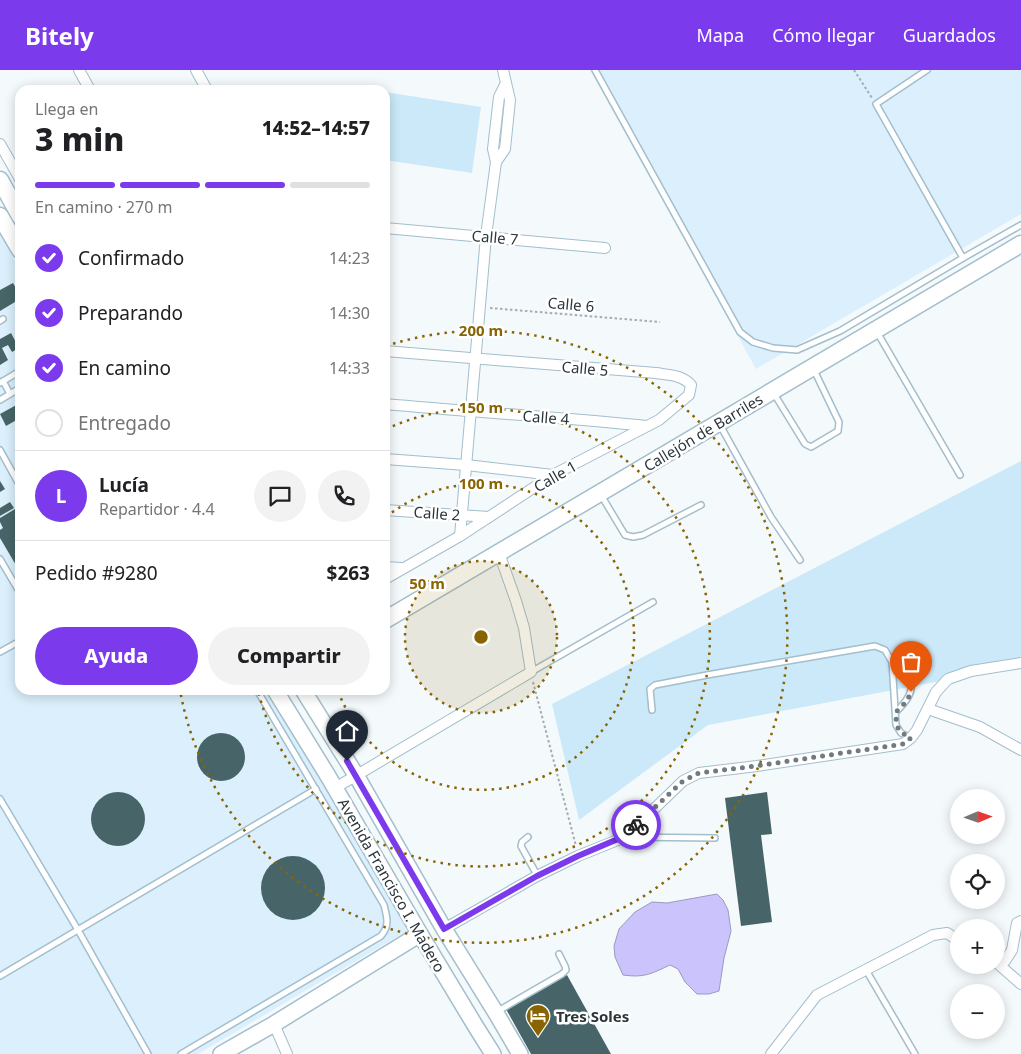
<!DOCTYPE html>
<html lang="es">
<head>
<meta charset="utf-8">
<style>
  body { margin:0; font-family:"Noto Sans",sans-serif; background:#f2f2f2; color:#202124; height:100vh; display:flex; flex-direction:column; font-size:19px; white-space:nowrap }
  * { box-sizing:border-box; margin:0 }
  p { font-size:16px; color:#757577 }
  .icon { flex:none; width:28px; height:28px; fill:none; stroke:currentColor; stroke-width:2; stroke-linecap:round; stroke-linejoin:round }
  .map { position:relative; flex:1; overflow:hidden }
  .drawer { position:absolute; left:15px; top:15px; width:375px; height:610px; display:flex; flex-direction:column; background:#fff; border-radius:15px; box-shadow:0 2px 12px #0003 }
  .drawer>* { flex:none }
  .needle { width:32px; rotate:88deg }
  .tools { position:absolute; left:950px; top:719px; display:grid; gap:10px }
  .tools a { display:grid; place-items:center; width:55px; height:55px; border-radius:50%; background:#fff; box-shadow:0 2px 12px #0003; font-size:25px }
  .pin { position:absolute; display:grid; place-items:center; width:42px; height:42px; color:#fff; margin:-51px -21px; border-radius:50% 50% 50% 0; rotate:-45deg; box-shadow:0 0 5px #0007 }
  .pin .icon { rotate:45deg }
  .courier { position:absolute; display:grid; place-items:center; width:50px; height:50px; margin:-25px; border:4px solid #7c3aed; border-radius:50%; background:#fff; color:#222; box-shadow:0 1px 6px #0007 }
  .head em { font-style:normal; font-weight:800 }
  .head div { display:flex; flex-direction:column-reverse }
  .head { display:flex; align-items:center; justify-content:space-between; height:85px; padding:0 20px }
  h1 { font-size:32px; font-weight:800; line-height:38px }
  .bar { display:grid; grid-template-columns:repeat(4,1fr); gap:8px 5px; align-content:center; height:60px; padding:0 20px }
  .bar i { height:6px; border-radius:4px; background:#e0e0e0 }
  .bar .on { background:#7c3aed }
  .bar p { grid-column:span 4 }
  .line { display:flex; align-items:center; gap:12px; padding:0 20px; border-top:1px solid #e0e0e0 }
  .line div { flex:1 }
  .round { display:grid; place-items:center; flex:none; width:52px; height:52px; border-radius:26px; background:#f2f2f2 }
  ol { padding:0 20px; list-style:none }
  li { display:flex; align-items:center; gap:15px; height:55px }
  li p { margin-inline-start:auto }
  li .icon { padding:5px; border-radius:50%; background:#7c3aed; color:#fff; stroke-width:4 }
  li:last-child { color:#757577 }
  li i { width:28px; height:28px; border:2px solid #e0e0e0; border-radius:50% }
  .primary-button { display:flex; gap:10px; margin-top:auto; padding:10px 20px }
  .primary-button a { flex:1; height:58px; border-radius:30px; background:#7c3aed; color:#fff; font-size:20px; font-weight:800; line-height:58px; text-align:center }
  .primary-button a+a { background:#f2f2f2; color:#202124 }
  header { display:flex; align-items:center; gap:30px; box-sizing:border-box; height:70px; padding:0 25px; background:#7c3aed; color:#fff }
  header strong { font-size:24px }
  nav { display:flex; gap:28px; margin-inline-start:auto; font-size:18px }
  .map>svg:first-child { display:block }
  .built { fill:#dbf0fc }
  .green { fill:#cbe9f9 }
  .water { fill:#cbc3fb; stroke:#9b99c1 }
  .building { fill:#476568 }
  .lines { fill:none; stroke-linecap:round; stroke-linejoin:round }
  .lane-casing { stroke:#a3becc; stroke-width:8 }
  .street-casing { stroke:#a3becc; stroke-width:12 }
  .secondary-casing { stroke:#a3becc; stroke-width:18 }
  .primary-casing { stroke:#a3becc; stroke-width:19 }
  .path { stroke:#a4acb0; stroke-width:2; stroke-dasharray:2.5 2.5; stroke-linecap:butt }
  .lane { stroke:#fff; stroke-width:5 }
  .street { stroke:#fff; stroke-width:10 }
  .secondary { stroke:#fff; stroke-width:15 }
  .primary { stroke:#fff; stroke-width:16 }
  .done { stroke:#717a7f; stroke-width:5; stroke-dasharray:0 9 }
  .route { stroke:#7c3aed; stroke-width:6 }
  .ring { fill:none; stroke:#896402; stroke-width:2.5; stroke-dasharray:2.5 5 }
  .labels { text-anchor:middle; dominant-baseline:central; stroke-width:5; stroke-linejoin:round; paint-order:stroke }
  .street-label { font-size:15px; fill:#2b363b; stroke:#fff }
  .poi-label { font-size:15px; font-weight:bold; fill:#2b363b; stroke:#fff; text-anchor:start }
  .centre { fill:#896402; stroke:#fff; stroke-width:2.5 }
  .ring-label { font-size:15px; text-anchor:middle; font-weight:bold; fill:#896402; stroke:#fff; stroke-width:5; stroke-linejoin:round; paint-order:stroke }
</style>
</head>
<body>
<header>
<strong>Bitely</strong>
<nav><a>Mapa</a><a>Cómo llegar</a><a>Guardados</a></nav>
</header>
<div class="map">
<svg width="1021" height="984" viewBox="0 0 1021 984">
  <rect width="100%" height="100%" fill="#f4f9fc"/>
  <g class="built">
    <polygon points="590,0 1021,0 1021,144 756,299"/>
    <polygon points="0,165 20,199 20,620 268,620 409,860 198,984 0,984"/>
  </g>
  <g class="green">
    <polygon points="385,22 481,37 472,103 385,90"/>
    <polygon points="1021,391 1021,596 708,655 579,750 552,634"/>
  </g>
  <path class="water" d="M717 824 723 830 728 840 731 861 724 888 719 921 709 924H697L685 912 678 899 670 895C651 904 644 908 623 905L615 887 614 876 619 859 635 842 652 832 667 833Z"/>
  <g class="building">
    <polygon points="13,213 20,225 20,229 0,241 0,220"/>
    <polygon points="11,263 19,278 12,282 8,275 2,278 8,290 0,295 0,269"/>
    <polygon points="20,333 20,348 6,356 0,344"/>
    <polygon points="0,411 5,419 0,422"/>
    <polygon points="10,432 14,438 0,446 0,438"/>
    <polygon points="15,439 20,448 20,502 0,468 0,460 3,458 0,452 0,448"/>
    <circle cx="221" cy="687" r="24"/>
    <circle cx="118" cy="749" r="27"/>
    <polygon points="767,722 772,764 761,765 772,852 741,856 725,728"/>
    <circle cx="293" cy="818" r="32"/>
    <polygon points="567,905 611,984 531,984 506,939"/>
  </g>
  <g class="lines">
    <g class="lane-casing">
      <g id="lane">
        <polyline points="595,0 740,262 753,272 773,278 797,280 840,261 963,188 1021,155"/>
        <polyline points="927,0 876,34 963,188"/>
        <polyline points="0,251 3,249"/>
        <polyline points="877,262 960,405"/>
        <polyline points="3,311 10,324"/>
        <polyline points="0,313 20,301"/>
        <polyline points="773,322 805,374 811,377 838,361 839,352 814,300"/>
        <polyline points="0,330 20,318"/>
        <polyline points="720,355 771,447 800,490"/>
        <polyline points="0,380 20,416"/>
        <polyline points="601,425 625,465 633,467 643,465 701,435"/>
        <polyline points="0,489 20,523"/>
        <polyline points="0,582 20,571"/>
        <path d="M893 593C915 612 918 620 896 642"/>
        <polyline points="531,602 653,532"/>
        <polyline points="652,640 650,619 655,615 707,605 875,576 885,580 892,592 896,655 901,663 911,668"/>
        <polyline points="0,729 78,860 148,984"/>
        <polyline points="528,767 522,772 521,776 537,805"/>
        <polyline points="626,767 715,768"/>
        <polyline points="866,900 915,984"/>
        <polyline points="0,906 316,719"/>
        <polyline points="498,941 562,904 566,900 565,896 559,884"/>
        <path d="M181 984 381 866C390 855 387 848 384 835L257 620"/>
      </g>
    </g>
    <g class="street-casing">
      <g id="street">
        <polyline points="79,0 90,20"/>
        <polyline points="196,0 207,20"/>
        <polyline points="0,74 20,109"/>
        <polyline points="496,92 505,79 510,30 503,0"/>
        <polyline points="385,158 605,178"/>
        <path d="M385 281 656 303C669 305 682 305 691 315L689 325 659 350 553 405 460 466 385 509"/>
        <path d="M385 334C472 342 560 347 647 356"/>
        <polyline points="385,389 466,395 553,405"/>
        <polyline points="385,440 489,447"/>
        <polyline points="460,466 486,166 496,92 493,79 499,27 506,13"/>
        <polyline points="385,497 402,498"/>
        <polyline points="928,639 980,657 1021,680"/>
        <polyline points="335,718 531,602 524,558 516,531 499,483"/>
        <polyline points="444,859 537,806 578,786 625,767 683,711 699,703 757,696 903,674 911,668 917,660 936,622 948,609 971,601 1021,593"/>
        <polyline points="996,891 1005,891 1012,880 1017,853 1021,851"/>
        <polyline points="996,892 1021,914"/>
        <polyline points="274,954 287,984"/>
        <polyline points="771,984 817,925 933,865 947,863 959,871"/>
      </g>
    </g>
    <g class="secondary-casing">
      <g id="secondary">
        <polyline points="275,620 328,706 420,864 476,957 493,984"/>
        <polyline points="303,620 356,705 444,859 496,943 520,984"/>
        <polyline points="221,984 274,954 420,864"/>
      </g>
    </g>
    <g class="primary-casing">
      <g id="primary">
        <polyline points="0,110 20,146"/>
        <polyline points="0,146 20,180"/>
        <polyline points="385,550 1021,174"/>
      </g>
    </g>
    <g class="path">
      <polyline points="854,0 872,28"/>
      <polyline points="490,238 660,252"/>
      <polyline points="533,612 576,776"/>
    </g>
    <use href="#lane" class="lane"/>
    <use href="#street" class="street"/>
    <use href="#secondary" class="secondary"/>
    <use href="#primary" class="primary"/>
  </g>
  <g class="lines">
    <path class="done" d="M636 755 683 711 699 703 756 696 903 674 911 668C897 661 896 658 896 642L907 631 911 622"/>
    <polyline class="route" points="347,691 444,859 537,806 578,786 625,766 636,755"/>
  </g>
  <circle cx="481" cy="567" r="76" fill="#896402" fill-opacity=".12"/>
  <g class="ring">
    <circle cx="481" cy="567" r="76"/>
    <path d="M386 447A153 153 0 1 1 338 621"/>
    <path d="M386 359A229 229 0 1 1 258 620"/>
    <path d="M386 276A306 306 0 1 1 180 620"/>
  </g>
  <defs>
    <g id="hotel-pin" transform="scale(1.25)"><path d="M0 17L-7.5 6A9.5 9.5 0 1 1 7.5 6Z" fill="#896402" stroke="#fff"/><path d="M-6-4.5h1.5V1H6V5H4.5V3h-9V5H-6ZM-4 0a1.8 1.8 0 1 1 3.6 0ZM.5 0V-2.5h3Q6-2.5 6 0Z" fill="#fff"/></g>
  </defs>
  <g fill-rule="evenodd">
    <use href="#hotel-pin" x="538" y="946"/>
  </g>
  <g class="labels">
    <g class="street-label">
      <text transform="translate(495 167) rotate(5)">Calle 7</text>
      <text transform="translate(571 234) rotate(5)">Calle 6</text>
      <text transform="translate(585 298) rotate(5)">Calle 5</text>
      <text transform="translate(546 347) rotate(4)">Calle 4</text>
      <text transform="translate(703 362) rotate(-31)">Callejón de Barriles</text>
      <text transform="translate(555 406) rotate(-30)">Calle 1</text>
      <text transform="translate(437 443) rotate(4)">Calle 2</text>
      <text transform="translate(392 815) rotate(60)">Avenida Francisco I. Madero</text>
    </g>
    <g class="poi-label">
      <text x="556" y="946">Tres Soles</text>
    </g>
  </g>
  <circle cx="481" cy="567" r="8" class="centre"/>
  <g class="ring-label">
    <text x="481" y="266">200 m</text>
    <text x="481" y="343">150 m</text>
    <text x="481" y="419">100 m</text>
    <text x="427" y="519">50 m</text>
  </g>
</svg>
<div class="tools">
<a><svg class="needle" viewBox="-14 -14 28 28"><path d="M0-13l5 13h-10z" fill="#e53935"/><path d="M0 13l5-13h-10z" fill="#757577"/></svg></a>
<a><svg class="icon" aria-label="locate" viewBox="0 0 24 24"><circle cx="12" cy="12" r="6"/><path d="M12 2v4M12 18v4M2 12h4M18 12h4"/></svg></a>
<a>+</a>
<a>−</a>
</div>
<div class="pin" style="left:911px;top:622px;background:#ea580c"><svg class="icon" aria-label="bag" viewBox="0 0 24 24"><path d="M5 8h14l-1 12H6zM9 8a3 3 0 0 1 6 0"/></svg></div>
<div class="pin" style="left:347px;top:691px;background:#1f2937"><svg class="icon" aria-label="home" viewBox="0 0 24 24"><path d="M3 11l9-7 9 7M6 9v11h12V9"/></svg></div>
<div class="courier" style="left:636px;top:755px"><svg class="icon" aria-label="bike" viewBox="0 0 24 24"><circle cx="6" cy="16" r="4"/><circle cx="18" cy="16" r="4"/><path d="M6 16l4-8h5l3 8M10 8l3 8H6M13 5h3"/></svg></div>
<section class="drawer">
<div class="head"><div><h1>3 min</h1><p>Llega en</p></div><em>14:52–14:57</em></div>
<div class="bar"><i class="on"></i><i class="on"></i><i class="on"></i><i></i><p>En camino · 270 m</p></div>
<ol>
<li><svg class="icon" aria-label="check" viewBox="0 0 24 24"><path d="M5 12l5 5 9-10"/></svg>Confirmado<p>14:23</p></li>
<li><svg class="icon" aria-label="check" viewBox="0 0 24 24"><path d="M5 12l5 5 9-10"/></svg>Preparando<p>14:30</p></li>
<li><svg class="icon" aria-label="check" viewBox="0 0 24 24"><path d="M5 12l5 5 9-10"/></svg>En camino<p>14:33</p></li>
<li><i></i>Entregado</li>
</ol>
<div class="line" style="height:90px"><b class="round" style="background:#7c3aed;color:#fff">L</b><div><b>Lucía</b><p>Repartidor · 4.4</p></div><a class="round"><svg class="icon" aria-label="chat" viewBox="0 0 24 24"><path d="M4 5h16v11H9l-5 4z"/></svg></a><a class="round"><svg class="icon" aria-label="phone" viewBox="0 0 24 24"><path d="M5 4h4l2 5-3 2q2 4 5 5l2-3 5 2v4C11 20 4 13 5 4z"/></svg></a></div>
<div class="line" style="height:65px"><div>Pedido #9280</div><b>$263</b></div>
<div class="primary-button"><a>Ayuda</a><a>Compartir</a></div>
</section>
</div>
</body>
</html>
